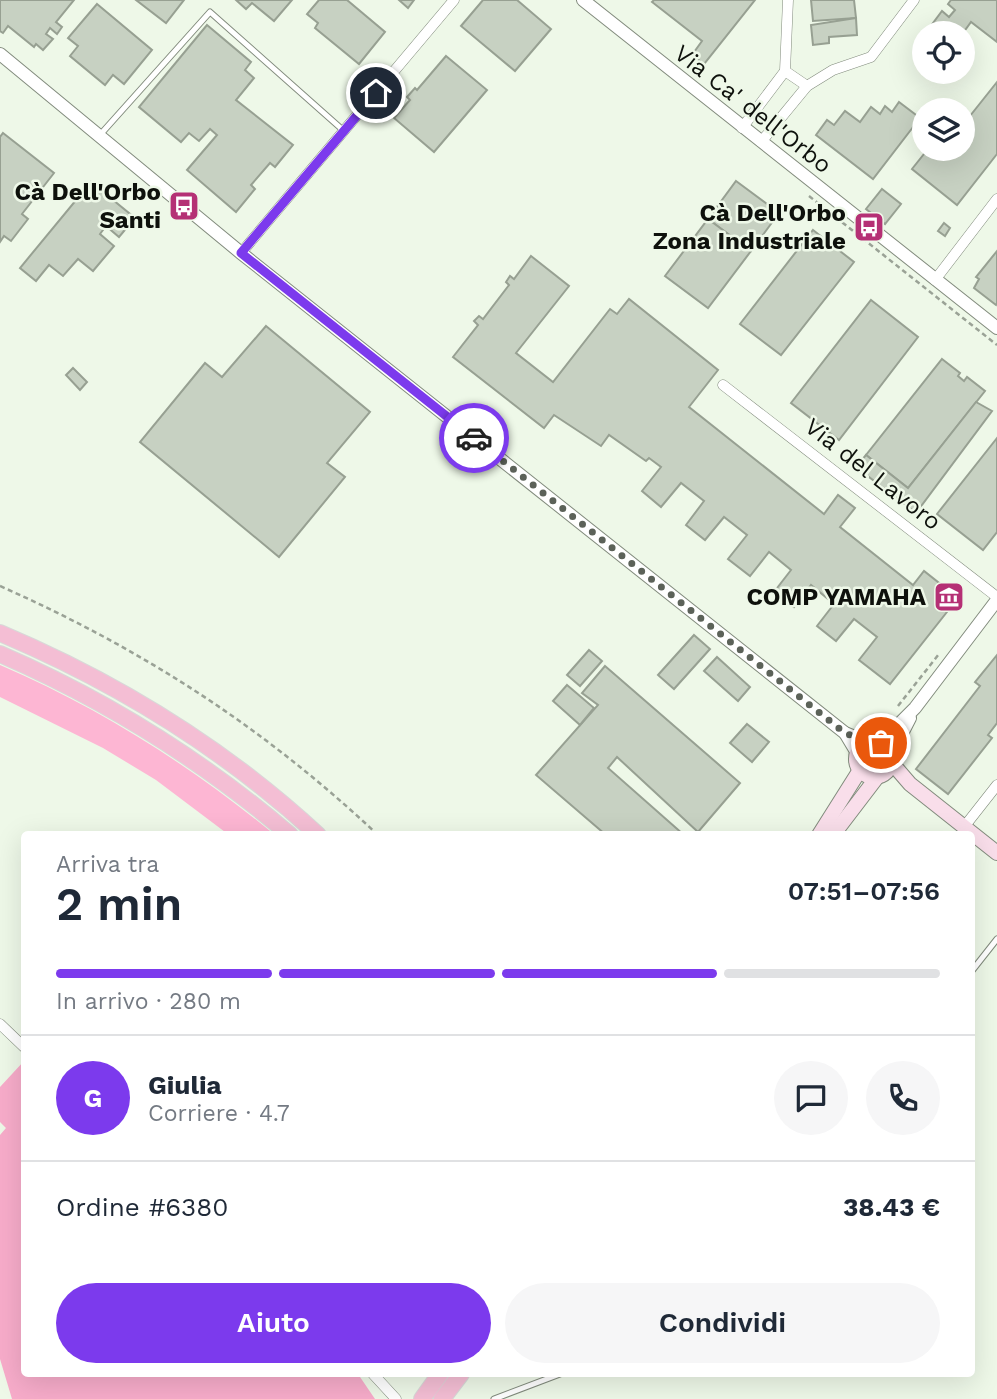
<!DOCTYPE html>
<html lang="it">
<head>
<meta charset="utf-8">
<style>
  body { margin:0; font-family:"Work Sans",sans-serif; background:#f6f6f7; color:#1f2937; height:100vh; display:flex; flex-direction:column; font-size:26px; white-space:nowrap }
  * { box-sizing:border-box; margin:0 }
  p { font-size:23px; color:#747a83 }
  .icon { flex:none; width:38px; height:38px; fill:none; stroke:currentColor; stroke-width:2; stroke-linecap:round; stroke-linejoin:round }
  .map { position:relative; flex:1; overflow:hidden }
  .details { position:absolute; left:21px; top:831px; width:954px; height:546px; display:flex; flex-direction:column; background:#fff; border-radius:7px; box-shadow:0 7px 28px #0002 }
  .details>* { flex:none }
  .fabs { position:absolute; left:912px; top:21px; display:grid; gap:14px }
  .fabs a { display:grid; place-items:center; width:63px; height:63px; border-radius:50%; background:#fff; box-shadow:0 7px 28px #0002; font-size:35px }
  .pin { position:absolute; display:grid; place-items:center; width:60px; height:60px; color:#fff; margin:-30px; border:4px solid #fff; border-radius:50%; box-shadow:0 2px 7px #0007 }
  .courier { position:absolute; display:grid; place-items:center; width:70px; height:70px; margin:-35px; border:5px solid #7c3aed; border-radius:50%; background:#fff; color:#222; box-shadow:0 2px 9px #0007 }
  .head em { font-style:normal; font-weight:600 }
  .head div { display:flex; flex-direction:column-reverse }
  .head { display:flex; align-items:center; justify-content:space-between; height:119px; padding:0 35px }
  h1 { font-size:46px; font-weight:600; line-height:52px }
  .bar { display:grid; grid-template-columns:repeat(4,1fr); gap:10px 7px; align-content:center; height:84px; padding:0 35px }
  .bar i { height:9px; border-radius:5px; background:#e0e1e3 }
  .bar .on { background:#7c3aed }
  .bar p { grid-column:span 4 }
  .line { display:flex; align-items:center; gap:18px; padding:0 35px; border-top:2px solid #e0e1e3 }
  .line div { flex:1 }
  .round { display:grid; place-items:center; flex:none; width:74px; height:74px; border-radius:37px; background:#f6f6f7 }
  .cta { display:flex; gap:14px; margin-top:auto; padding:14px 35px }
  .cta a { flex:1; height:80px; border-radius:42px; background:#7c3aed; color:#fff; font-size:28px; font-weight:600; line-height:80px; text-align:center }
  .cta a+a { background:#f6f6f7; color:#1f2937 }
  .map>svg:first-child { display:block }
  .green { fill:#fdb6d3 }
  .forest { fill:#f7acca }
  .building { fill:#c7d1c2; stroke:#97a092; stroke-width:2 }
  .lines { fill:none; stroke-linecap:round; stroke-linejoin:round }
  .service-casing { stroke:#828b7d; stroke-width:7 }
  .minor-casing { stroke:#828b7d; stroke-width:11 }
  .tertiary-casing { stroke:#828b7d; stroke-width:14 }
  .secondary-casing { stroke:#828b7d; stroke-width:16 }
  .primary-casing { stroke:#d8d9d8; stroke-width:18 }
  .path { stroke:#9aa296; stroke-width:2.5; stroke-dasharray:5 3.5; stroke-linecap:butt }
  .service { stroke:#fff; stroke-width:5 }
  .minor { stroke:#fff; stroke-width:10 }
  .tertiary { stroke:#fff; stroke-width:12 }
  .secondary { stroke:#f9deea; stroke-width:14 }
  .primary { stroke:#f4bed4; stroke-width:16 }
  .done { stroke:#5c6259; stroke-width:7; stroke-dasharray:0 12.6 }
  .route { stroke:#7c3aed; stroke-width:9 }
  .labels { text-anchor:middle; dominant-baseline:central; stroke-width:5; stroke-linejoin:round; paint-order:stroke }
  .street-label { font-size:24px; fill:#0e110c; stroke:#eef8e8 }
  .poi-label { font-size:24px; font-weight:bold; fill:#0e110c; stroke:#eef8e8; text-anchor:end }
</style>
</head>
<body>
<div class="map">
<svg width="997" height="1399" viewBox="0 0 997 1399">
  <rect width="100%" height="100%" fill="#eef8e8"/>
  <path class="green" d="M0 665C100 708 191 766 275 835H229L156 780 103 748 0 697Z"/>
  <polygon class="forest" points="24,1061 24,1374 358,1374 375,1399 12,1399 0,1359 0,1135 6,1128 0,1122 0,1087"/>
  <g class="building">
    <polygon points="0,0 74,0 56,22 62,27 57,34 50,28 46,34 53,39 43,50 36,44 34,47 8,26 3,33 0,31"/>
    <polygon points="136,0 184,0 166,23"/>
    <polygon points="236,0 292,0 274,21 252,3 246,9"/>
    <polygon points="319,0 347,0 385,32 359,64 315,28 318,23 307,14"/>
    <polygon points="399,0 414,0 408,8"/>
    <polygon points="483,0 517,0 551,29 515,71 461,26"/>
    <polygon points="654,0 755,0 704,64 692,55 702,41 652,2"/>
    <polygon points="811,0 854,0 856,18 813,21"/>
    <polygon points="951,0 997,0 997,42 971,22 963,33 955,27 950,33 938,33 930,27 942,11 949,17 955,10 948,4"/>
    <polygon points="97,4 152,50 124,84 113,75 105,85 70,56 78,46 68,38"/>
    <polygon points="856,18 857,35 829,37 829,43 813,45 811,25"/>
    <polygon points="207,25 251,62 245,70 254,78 236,100 293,145 275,167 270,163 251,185 255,189 236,212 187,170 217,135 210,129 199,141 189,133 181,142 139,107"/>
    <polygon points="446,56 487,90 434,152 394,118 410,100 407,97 415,88 417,90"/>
    <polygon points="997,82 997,154 957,205 912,169 928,149 962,149 962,126"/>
    <polygon points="899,102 920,118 873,179 816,135 827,120 834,125 845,111 860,122 871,107 880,114 885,106 892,112"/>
    <polygon points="3,133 54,173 22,214 28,219 11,241 4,236 0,242 0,137"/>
    <polygon points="736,181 779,213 751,251 708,219"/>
    <polygon points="91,182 135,218 119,237 106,226 100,234 114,246 93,271 78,259 63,276 49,265 36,281 20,268"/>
    <polygon points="882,189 901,204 885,224 866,209"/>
    <polygon points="708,219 751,251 708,308 665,276"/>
    <polygon points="944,223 950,228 945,236 938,231"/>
    <polygon points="813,230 854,262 781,355 740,324"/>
    <polygon points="997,251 997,303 996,305 974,288 979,279 976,277"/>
    <polygon points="531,256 569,286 516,353 553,382 610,309 617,314 629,299 718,370 689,407 824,514 838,495 855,508 840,527 913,585 924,571 958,598 890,684 859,660 877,637 854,619 836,641 817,626 834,604 811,585 794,607 774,592 791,570 769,552 750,576 728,559 747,535 724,517 705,540 686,525 704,501 681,483 661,507 642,491 661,467 649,458 646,461 609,435 601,446 554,415 544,428 453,357 478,325 474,321 479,316 483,319 509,285 506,282 510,276 514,279"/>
    <polygon points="871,300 918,337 839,440 791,403"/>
    <polygon points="266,326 370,412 327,463 345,477 279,557 140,442 205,363 222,377"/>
    <polygon points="942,359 960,373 958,376 964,381 967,377 985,391 908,488 866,455"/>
    <polygon points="73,368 87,382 80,390 66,375"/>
    <polygon points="976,402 992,411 916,513 856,467 866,455 908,488"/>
    <polygon points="997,438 997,532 983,550 937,514"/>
    <polygon points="694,635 710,649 674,689 658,675"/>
    <polygon points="589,650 602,661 580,686 567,675"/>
    <polygon points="997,655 997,723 988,735 992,738 948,794 916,769 980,686 975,682"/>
    <polygon points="717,657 750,687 738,701 704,671"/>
    <polygon points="605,666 740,783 698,832 617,757 608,768 684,835 606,835 536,775 598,705 582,693"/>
    <polygon points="567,685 594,708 580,725 553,701"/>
    <polygon points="747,724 769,742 752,762 730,743"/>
  </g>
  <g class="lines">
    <g class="service-casing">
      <g id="service">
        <polyline points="99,136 210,12 344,131"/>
        <polyline points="971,972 997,939"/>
        <polyline points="494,1399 560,1374"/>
      </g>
    </g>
    <g class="minor-casing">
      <g id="minor">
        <polyline points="785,71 807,86"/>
        <polyline points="742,128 785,71 788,0"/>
        <polyline points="761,142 807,86 833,70 871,57 914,0"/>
        <polyline points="241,253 454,0"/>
        <polyline points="935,280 997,199"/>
        <polyline points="723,385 997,597"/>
        <polyline points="964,827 997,785"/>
        <polyline points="0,1024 24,1047"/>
        <polyline points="373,1374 396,1399"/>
      </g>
    </g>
    <g class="tertiary-casing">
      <g id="tertiary">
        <polyline points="583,0 997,328"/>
        <polyline points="0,54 241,253 845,733 857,753"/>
        <polyline points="845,733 868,742"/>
        <polyline points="881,742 915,708 997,600"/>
        <polyline points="891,755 910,718"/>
      </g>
    </g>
    <g class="secondary-casing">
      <g id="secondary">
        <circle cx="874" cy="759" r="18"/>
        <polyline points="891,762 910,784 997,853"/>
        <polyline points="819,835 860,770"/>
        <polyline points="833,835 878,776"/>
      </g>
    </g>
    <g class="primary-casing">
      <g id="primary">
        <path d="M0 633C116 682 225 749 318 835"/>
        <path d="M0 654C106 700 202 760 290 835"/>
        <polyline points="422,1399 440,1374"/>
        <polyline points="442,1399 461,1374"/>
      </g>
    </g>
    <g class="path">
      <polyline points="809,196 997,345"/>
      <path d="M0 586C144 650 263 727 378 835"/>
      <polyline points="898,706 939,654"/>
    </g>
    <use href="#service" class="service"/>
    <use href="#minor" class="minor"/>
    <use href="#tertiary" class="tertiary"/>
    <use href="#secondary" class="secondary"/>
    <use href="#primary" class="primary"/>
  </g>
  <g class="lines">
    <polyline class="done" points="474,438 845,733 868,742 881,743"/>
    <polyline class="route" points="376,93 241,253 474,438"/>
  </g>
  <defs>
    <g id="bus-square" transform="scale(1.575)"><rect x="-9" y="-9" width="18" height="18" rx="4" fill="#b53075" stroke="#eef8e8"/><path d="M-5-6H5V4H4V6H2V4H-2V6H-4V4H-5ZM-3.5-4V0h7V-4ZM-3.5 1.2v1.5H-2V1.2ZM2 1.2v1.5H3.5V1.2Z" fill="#fff"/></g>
    <g id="museum-square" transform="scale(1.575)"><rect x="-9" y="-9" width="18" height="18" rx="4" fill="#b53075" stroke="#eef8e8"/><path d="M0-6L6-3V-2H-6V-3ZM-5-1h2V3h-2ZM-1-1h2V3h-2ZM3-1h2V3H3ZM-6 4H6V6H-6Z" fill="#fff"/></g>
  </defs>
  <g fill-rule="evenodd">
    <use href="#bus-square" x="184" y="206"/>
    <use href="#bus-square" x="869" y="227"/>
    <use href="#museum-square" x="949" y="597"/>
  </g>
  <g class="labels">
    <g class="street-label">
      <text transform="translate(753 109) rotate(38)">Via Ca' dell'Orbo</text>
      <text transform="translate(873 474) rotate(38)">Via del Lavoro</text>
    </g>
    <g class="poi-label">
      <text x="161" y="192">Cà Dell'Orbo<tspan x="161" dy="28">Santi</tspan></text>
      <text x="846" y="213">Cà Dell'Orbo<tspan x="846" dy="28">Zona Industriale</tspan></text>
      <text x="926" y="597">COMP YAMAHA</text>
    </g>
  </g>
</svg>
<div class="fabs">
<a><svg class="icon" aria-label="locate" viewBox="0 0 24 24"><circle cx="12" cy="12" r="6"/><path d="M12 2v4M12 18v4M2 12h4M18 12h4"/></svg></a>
<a><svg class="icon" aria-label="layers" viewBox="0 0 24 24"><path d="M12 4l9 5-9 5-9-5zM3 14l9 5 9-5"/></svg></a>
</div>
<div class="pin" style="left:881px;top:743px;background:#ea580c"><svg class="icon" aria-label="bag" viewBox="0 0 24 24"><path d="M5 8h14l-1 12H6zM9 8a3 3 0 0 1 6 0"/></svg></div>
<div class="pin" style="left:376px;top:93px;background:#1f2937"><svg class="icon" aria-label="home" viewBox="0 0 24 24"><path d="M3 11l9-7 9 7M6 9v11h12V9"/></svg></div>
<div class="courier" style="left:474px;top:438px"><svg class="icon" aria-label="car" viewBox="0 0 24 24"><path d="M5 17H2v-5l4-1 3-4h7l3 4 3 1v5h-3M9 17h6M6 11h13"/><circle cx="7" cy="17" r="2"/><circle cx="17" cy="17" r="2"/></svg></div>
<section class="details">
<div class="head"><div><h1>2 min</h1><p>Arriva tra</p></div><em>07:51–07:56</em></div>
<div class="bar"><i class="on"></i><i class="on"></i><i class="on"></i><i></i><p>In arrivo · 280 m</p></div>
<div class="line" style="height:126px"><b class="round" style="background:#7c3aed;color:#fff">G</b><div><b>Giulia</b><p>Corriere · 4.7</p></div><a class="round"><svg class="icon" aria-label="chat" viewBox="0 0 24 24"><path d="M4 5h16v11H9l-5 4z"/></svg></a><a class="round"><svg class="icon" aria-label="phone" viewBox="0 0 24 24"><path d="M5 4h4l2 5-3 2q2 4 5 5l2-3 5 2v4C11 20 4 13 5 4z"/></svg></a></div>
<div class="line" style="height:91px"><div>Ordine #6380</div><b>38.43 €</b></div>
<div class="cta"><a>Aiuto</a><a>Condividi</a></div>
</section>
</div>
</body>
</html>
